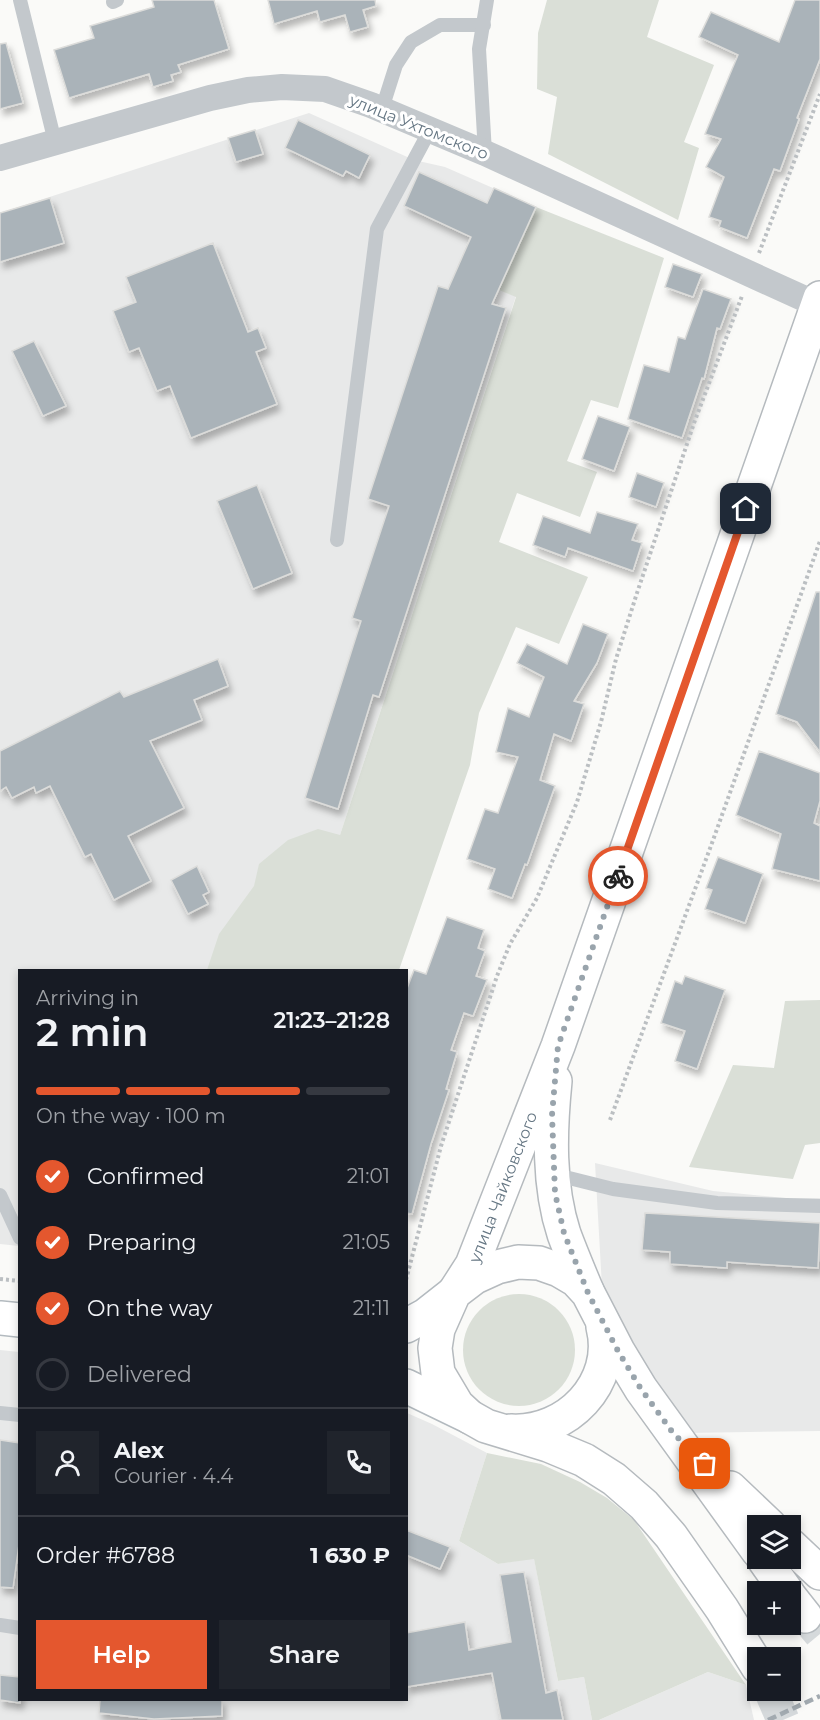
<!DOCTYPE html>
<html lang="en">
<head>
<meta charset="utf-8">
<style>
  body { margin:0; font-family:Montserrat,sans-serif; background:#20242c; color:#f1f3f6; height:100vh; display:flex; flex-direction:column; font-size:22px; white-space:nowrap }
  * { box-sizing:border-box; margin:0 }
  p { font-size:20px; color:#9ea1a6 }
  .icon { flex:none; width:33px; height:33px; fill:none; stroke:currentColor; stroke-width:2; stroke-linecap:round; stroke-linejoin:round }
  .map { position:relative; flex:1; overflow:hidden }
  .sheet { position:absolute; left:18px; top:969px; width:390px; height:732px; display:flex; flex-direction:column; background:#171b24; border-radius:0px; box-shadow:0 3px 9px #0003 }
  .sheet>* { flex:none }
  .tools { position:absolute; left:747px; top:1515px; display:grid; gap:12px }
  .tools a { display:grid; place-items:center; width:54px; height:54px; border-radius:0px; background:#171b24; box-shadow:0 3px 9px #0003; font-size:30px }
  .pin { position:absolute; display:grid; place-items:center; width:51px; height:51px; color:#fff; margin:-26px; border-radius:12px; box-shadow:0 3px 9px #0006 }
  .courier { position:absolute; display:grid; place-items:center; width:60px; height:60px; margin:-30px; border:4px solid #e4572e; border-radius:50%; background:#fff; color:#222; box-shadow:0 2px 8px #0007 }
  .head em { font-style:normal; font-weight:600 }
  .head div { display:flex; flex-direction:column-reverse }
  .head { display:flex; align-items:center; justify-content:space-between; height:102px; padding:0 18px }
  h1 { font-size:39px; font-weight:600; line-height:45px }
  .bar { display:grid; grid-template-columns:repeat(4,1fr); gap:9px 6px; align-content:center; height:72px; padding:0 18px }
  .bar i { height:8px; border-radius:4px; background:#363941 }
  .bar .current { background:#e4572e }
  .bar p { grid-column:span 4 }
  .line { display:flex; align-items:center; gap:15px; padding:0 18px; border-top:2px solid #363941 }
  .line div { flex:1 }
  .round { display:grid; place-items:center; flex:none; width:63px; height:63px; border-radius:0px; background:#20242c }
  ol { padding:0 18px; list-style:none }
  li { display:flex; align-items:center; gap:18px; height:66px }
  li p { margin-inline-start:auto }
  li .icon { padding:6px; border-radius:50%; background:#e4572e; color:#fff; stroke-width:4 }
  li:last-child { color:#9ea1a6 }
  li i { width:33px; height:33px; border:3px solid #363941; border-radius:50% }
  .cta { display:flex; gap:12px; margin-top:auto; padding:12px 18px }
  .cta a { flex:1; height:69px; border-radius:0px; background:#e4572e; color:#fff; font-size:24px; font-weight:600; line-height:69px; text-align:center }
  .cta a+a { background:#20242c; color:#f1f3f6 }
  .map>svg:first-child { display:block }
  .built { fill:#e8e9e9 }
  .green { fill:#dadfd7 }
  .building { fill:#aab3b9; stroke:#dcdcda; stroke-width:1.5; filter:url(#shadow) }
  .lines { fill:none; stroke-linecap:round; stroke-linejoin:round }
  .primary-tunnel { stroke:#d5d9db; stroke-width:33; stroke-dasharray:33 16; stroke-linecap:butt }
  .secondary-casing { stroke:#b3babf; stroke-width:36 }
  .primary-casing { stroke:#b5babe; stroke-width:36 }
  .path { stroke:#bbbfc2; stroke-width:4; stroke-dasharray:3 3; stroke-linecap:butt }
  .service { stroke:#c3c8cc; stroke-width:14 }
  .minor { stroke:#c3c8cc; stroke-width:26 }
  .secondary { stroke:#fff; stroke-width:33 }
  .primary { stroke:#fff; stroke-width:33 }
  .rail { stroke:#a2aab0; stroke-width:4.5; stroke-dasharray:9 4.5; stroke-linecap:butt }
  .done { stroke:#99a4ac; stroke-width:6; stroke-dasharray:0 10.8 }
  .route { stroke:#e4572e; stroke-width:8 }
  .labels { text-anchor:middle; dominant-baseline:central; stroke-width:6; stroke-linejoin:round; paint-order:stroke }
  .street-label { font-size:16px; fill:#657683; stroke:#fff }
</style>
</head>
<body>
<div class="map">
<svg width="820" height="1720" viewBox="0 0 820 1720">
  <defs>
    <filter id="shadow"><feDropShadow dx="3.5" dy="6" stdDeviation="3" flood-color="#0004"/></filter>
  </defs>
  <rect width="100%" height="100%" fill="#fafaf8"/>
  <g class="built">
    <polygon points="309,113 414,160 445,167 536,207 499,289 516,296 296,970 20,970 19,1246 0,1244 0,213"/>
    <polygon points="595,1163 713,1191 785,1198 820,1198 820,1431 687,1433 643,1370 602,1287"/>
    <polygon points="0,1350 19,1352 20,1700 406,1700 407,1413 432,1424 487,1453 459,1541 498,1564 534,1558 558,1681 584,1677 592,1720 0,1720"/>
    <polygon points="708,1672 746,1685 754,1720 599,1720"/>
  </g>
  <g class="green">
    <polygon points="547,0 659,0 647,37 714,65 684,142 699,148 678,220 548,154 557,97 537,89 538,33"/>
    <polygon points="536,207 664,258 618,408 591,400 567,461 597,472 580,517 517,493 499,542 588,577 559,644 516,627 479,713 470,765 399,970 207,970 219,934 254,886 259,864 288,840 318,829 340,835 516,297 499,290"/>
    <polygon points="820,1000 820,1143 805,1145 793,1179 689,1167 733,1065 774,1068 785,1001"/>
    <circle cx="519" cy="1350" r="56"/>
    <polygon points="487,1453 541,1464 580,1482 607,1498 634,1520 746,1685 708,1672 599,1720 592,1720 584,1677 558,1681 534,1559 498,1564 459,1541"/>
  </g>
  <g class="building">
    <polygon points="152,0 214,0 229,49 178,65 181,72 171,75 173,81 153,87 149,74 69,98 54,50 94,38 90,26 154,7"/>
    <polygon points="268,0 375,0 376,6 363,10 368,27 350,32 345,15 320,22 317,11 274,24"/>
    <polygon points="795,0 820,0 820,59 797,118 799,119 780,171 774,169 747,238 719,227 721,221 709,217 724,177 706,167 721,139 705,134 738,55 699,37 711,12 779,42"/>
    <polygon points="6,43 23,103 0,109 0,44"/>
    <polygon points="298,120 370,155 359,178 346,171 343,176 285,148"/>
    <polygon points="255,130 263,154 236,162 228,138"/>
    <polygon points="419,172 487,203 494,188 536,207 492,304 506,308 379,697 373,695 338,809 305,798 361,621 352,618 389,506 368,499 438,286 448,289 471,237 404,206"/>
    <polygon points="50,198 64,243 0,262 0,213"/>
    <polygon points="213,243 248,332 258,328 266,348 256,352 277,404 191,438 170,386 157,391 139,348 129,352 113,311 136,302 126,277"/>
    <polygon points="673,264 702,274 693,297 665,287"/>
    <polygon points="703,289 731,299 720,329 717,328 704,379 702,378 682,438 628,419 644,365 669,372 678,337 685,339"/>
    <polygon points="34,341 66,406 43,416 12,351"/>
    <polygon points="598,416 630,427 614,471 582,459"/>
    <polygon points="637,473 664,483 656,507 629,497"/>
    <polygon points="257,485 292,573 253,589 217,501"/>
    <polygon points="597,512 638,524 632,540 642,543 633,571 568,548 565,557 533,545 543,516 590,533"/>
    <polygon points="816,592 820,592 820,752 797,722 776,714"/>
    <polygon points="583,624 608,634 597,663 574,701 584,704 571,741 554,734 540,780 555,786 527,865 525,864 512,898 488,889 495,869 467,859 485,809 498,813 518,757 496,752 508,708 529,717 544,677 517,663 527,644 567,664"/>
    <polygon points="218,659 228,686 194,700 202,720 150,741 184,808 128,836 151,881 114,900 91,854 85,857 50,786 36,793 34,787 12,798 6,787 0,791 0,751 120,691 124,697"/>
    <polygon points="759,751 820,773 820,801 814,823 820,826 820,881 772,869 781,834 736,815"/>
    <polygon points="718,857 763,874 745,923 705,909 712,890 706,888"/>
    <polygon points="197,866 209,892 203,895 208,904 188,914 171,880"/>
    <polygon points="447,917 484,930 478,948 485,951 476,976 487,980 473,1016 464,1013 451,1050 457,1052 446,1089 449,1090 431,1144 412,1214 406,1213 406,991 414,970 426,974"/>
    <polygon points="685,976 725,990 697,1069 675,1061 685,1031 661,1023 675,981 682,984"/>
    <polygon points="645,1213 820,1223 818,1268 727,1262 727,1268 670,1264 670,1252 642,1250"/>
    <polygon points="0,1440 20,1443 20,1537 13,1588 0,1587"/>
    <polygon points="406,1530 450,1547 440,1569 406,1555"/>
    <polygon points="524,1572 546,1693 557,1690 563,1720 501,1720 492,1673 406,1687 406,1633 465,1622 469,1650 511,1642 500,1575"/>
    <polygon points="0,1675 20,1677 20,1703 0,1700"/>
    <polygon points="100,1700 222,1700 222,1716 154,1719 99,1713"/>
  </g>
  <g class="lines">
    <g class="primary-tunnel">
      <polyline points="805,1616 820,1634"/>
      <polyline points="770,1690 783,1720"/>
    </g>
    <g class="secondary-casing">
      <g id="secondary">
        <polyline points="0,1318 20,1320"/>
        <polyline points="406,1326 426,1315 454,1293"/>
        <polyline points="406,1386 470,1417"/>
      </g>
    </g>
    <g class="primary-casing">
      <g id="primary">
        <path d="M555 1081C550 1131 548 1185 564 1234 571 1253 579 1272 587 1291"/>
        <path id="s1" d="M454 1293 472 1265 558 1046 820 298"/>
        <path d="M511 1431C567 1434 617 1383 603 1327"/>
        <polyline points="730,1488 770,1526"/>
        <polyline points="790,1545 820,1573"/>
        <polyline points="758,1551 641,1389 618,1351 588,1293 576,1280 559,1270 539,1263 518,1262 497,1267 475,1277 454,1293 438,1329 435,1348 438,1373 457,1405 470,1417 486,1426 548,1445 584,1460 614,1479 644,1505 671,1536 722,1609 758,1667"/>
        <polyline points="763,1558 787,1592"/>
        <polyline points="790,1597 805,1616"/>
      </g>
    </g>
    <g class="path">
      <polyline points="759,253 820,94"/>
      <polyline points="610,1120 712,843 820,541"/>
      <polyline points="0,1279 20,1281"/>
      <polyline points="406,1280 441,1146 497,976 510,944 537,898 577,802 601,722 616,659 637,593 694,423 742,296"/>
    </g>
    <g class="service">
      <polyline points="20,0 55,142"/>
      <polyline points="113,2 117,0"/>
      <polyline points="382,109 396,65 411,42 440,25 484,25"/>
      <polyline points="485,153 479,49 487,0"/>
      <polyline points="337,540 377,229 430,130"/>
      <polyline points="553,1174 613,1189 717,1203 820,1206"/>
      <polyline points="0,1195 20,1238"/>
      <polyline points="0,1413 20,1415"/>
      <polyline points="0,1625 20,1628"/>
    </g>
    <polyline class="minor" points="0,158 210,98 248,90 282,87 325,89 371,105 485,153 818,305"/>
    <use href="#secondary" class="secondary"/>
    <use href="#primary" class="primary"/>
    <polyline class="rail" points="768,1720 820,1696"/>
  </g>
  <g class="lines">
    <polyline class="done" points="618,876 558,1046 552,1115 555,1193 564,1233 588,1293 618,1351 641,1389 673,1433 705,1464"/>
    <polyline class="route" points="618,876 746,509"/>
  </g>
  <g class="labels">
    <g class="street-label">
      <text transform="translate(419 127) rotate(22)">улица Ухтомского</text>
      <text stroke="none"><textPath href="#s1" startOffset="117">улица Чайковского</textPath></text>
    </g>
  </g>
</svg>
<div class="tools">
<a><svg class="icon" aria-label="layers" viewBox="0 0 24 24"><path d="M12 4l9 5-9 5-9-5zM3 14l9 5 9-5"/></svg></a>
<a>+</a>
<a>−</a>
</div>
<div class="pin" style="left:705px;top:1464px;background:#ea580c"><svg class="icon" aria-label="bag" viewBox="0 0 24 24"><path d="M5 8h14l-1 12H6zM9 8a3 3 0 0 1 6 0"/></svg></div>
<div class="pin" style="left:746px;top:509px;background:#1f2937"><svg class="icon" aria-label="home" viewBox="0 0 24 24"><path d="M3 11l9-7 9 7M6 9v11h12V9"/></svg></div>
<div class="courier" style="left:618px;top:876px"><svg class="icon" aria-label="bike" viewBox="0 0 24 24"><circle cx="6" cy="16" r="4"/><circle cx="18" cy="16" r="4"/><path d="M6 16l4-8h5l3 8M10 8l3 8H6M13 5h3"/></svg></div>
<section class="sheet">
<div class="head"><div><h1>2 min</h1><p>Arriving in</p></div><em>21:23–21:28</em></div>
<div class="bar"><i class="current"></i><i class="current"></i><i class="current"></i><i></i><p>On the way · 100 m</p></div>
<ol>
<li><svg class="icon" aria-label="check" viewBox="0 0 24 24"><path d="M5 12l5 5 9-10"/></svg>Confirmed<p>21:01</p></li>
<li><svg class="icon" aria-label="check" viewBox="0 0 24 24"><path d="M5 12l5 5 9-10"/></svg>Preparing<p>21:05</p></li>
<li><svg class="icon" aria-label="check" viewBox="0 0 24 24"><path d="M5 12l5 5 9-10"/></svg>On the way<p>21:11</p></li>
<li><i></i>Delivered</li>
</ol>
<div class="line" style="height:108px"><a class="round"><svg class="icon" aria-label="person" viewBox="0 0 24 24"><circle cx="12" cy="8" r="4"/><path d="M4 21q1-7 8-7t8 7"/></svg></a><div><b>Alex</b><p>Courier · 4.4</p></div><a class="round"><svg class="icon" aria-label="phone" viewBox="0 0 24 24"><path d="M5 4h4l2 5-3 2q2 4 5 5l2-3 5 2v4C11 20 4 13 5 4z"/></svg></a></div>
<div class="line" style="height:78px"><div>Order #6788</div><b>1 630 ₽</b></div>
<div class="cta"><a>Help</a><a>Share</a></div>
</section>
</div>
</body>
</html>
